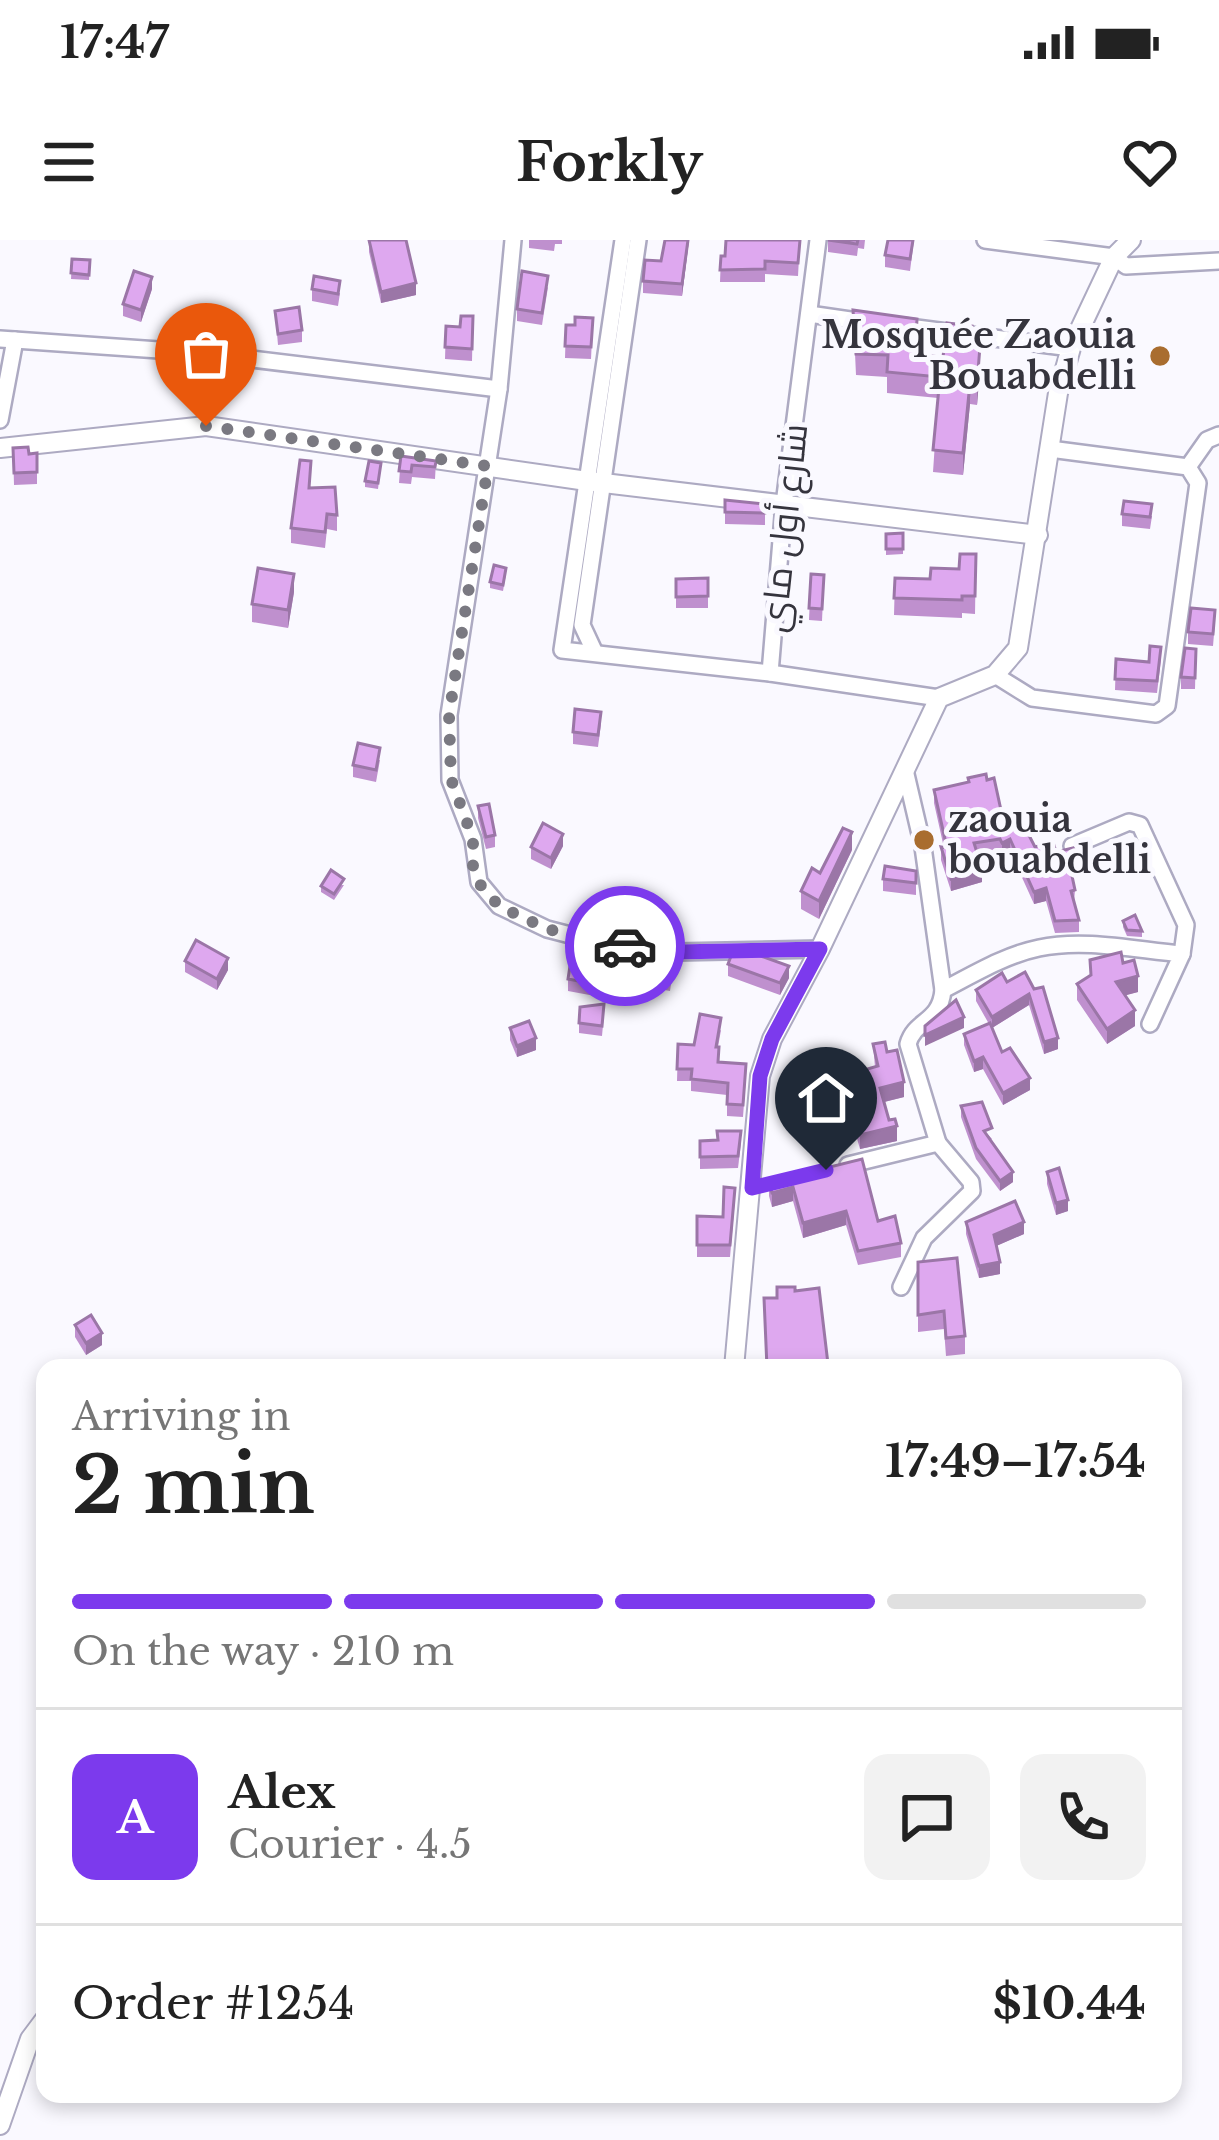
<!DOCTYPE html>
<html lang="en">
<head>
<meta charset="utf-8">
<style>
  body { margin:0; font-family:"Libre Baskerville",Cairo,serif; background:#f2f2f2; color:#222; height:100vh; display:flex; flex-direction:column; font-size:45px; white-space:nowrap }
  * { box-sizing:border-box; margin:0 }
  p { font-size:39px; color:#767676 }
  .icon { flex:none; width:66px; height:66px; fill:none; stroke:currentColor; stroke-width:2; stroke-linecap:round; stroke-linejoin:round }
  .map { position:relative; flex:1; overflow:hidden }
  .side { position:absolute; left:36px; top:1119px; width:1146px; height:744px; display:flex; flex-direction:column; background:#fff; border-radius:24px; box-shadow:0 6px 18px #0003 }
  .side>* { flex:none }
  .pin { position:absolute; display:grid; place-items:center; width:102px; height:102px; color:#fff; margin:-123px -51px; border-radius:50% 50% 50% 0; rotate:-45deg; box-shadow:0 0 12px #0007 }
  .pin .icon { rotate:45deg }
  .courier { position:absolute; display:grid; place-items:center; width:120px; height:120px; margin:-60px; border:9px solid #7c3aed; border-radius:50%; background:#fff; color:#222; box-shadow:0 3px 15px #0007 }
  .overview em { font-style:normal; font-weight:700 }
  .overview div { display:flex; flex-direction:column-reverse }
  .overview { display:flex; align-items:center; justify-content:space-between; height:204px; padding:0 36px }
  h1 { font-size:78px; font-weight:700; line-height:90px }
  .bar { display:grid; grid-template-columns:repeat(4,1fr); gap:18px 12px; align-content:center; height:144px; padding:0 36px }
  .bar i { height:15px; border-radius:9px; background:#e0e0e0 }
  .bar .current { background:#7c3aed }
  .bar p { grid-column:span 4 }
  .line { display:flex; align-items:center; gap:30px; padding:0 36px; border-top:3px solid #e0e0e0 }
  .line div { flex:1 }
  .round { display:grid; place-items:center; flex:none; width:126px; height:126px; border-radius:24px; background:#f2f2f2 }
  .status { display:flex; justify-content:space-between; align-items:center; height:84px; padding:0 60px; background:#fff; direction:ltr }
  .status svg { height:33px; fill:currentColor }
  header { display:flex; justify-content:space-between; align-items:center; height:156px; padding:0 36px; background:#fff; font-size:54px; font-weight:700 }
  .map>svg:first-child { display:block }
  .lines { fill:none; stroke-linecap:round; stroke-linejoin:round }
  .minor-casing { stroke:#adaac2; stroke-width:20 }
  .tertiary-casing { stroke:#adaac2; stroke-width:22 }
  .minor { stroke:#fff; stroke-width:15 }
  .tertiary { stroke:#fff; stroke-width:18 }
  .wall { fill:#bf90ce }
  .shaded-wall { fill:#9b76a7 }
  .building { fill:#dea8ef; stroke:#9b76a7; stroke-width:3 }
  .done { stroke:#7a7981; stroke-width:12; stroke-dasharray:0 21.6 }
  .route { stroke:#7c3aed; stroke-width:15 }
  .poi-dot { fill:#a96d2f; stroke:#faf9ff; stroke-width:4.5 }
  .labels { text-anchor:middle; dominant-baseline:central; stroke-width:10; stroke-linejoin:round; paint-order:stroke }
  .poi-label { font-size:36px; font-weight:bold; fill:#35343d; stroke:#faf9ff; text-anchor:end }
  .street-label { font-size:36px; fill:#35343d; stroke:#faf9ff }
</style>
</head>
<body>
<div class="status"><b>17:47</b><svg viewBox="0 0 49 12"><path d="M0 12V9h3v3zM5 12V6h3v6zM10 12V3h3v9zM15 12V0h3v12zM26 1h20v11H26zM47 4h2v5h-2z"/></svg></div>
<header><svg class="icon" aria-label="menu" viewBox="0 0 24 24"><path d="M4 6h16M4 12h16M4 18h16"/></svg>Forkly<svg class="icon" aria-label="heart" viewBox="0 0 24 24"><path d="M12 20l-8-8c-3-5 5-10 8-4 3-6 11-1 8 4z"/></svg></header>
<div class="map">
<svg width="1219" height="1900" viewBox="0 0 1219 1900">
  <rect width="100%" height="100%" fill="#faf9ff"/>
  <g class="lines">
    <g class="minor-casing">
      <g id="minor">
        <polyline points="513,0 499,149 449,475 450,540 473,599 479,642 499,666 547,689 605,704 676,712 820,709"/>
        <polyline points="623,0 562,410 770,433 939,458"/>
        <polyline points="985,0 1114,17 1126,26 1219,21"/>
        <polyline points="809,74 871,83"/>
        <polyline points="901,86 1071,108"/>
        <polyline points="0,99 202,113 499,149"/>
        <polyline points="0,180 15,100"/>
        <polyline points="1188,227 1207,200 1219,195"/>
        <polyline points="595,413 582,385 638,0"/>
        <polyline points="770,433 784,264 818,0"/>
        <polyline points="995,435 1032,458 1156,474 1167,466 1198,243 1188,227 1050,209"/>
        <polyline points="1072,606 1129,582 1140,585 1186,685 1182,714"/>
        <path d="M943 750C974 734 1005 715 1039 708 1084 698 1136 710 1182 714L1150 784"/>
        <path d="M848 925 938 903 908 804C915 779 940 783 943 750L923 607 905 530"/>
        <polyline points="901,1047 924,998 972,951 971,942 938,903"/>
      </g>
    </g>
    <g class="tertiary-casing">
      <g id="tertiary">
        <polyline points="0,208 206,186 587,241 1038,295"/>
        <polyline points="734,1128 760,836 772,799 820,709 939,458 995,435 1018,408 1058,153 1071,108 1114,17 1131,0"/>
        <polyline points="0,1885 30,1799 45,1779"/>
      </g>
    </g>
    <use href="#minor" class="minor"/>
    <use href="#tertiary" class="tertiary"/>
  </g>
  <g class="wall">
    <polygon points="369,0 416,55 381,63 369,12"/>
    <polygon points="529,0 562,0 562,4 555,4 554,11 529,8"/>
    <polygon points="665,0 689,0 682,56 643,53 643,41 661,21"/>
    <polygon points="800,0 798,36 765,34 765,42 720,42 721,16"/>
    <polygon points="828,0 865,0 864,9 858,8 857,16 828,12"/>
    <polygon points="914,0 910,31 885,27 885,15"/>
    <polygon points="72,19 90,20 89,40 71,39"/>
    <polygon points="548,47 542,85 517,81 517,69"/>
    <polygon points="152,49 141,82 123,76 123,64"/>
    <polygon points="312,49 340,53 338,66 312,61"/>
    <polygon points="853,70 916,115 943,117 972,106 980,128 977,165 970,164 963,235 933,232 938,158 887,153 887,137 856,135"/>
    <polygon points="275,71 302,90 302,102 278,105"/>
    <polygon points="473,76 472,121 445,119 446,86 460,87"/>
    <polygon points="593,78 591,119 565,118 566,85 575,85"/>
    <polygon points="13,208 29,214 37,213 37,244 14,245"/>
    <polygon points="401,216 436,221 435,239 412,237 411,244 399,243"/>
    <polygon points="381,223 378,249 365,247 365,241"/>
    <polygon points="310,248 337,275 337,291 327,289 325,308 291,303 291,288"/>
    <polygon points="725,260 765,264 765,285 725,284"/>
    <polygon points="1122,274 1152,276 1150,289 1122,286"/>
    <polygon points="903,293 903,314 886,315 886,294"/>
    <polygon points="976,314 975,374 962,373 962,378 894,375 895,338 930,339 959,329"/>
    <polygon points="506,334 503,351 490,348 490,342"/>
    <polygon points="811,334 824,335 822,381 809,380"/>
    <polygon points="708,338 708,368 676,368 676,339"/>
    <polygon points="294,352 288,388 252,382 252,364"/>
    <polygon points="1215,382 1213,406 1188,404 1188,392"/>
    <polygon points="1196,409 1195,449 1181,449 1181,437"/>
    <polygon points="1116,419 1149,422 1161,419 1157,453 1115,450"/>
    <polygon points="601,484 598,507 573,504 573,492"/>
    <polygon points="380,520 376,542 353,537 353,525"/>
    <polygon points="968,538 1004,584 1035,607 1056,612 1084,631 1071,634 1075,650 1074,662 1079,680 1079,692 1055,693 1046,661 1034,664 1010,611 1002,615 1000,612 978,615 982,642 951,651 941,620 941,607 944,608 934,563 934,550 968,543"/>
    <polygon points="478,566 495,595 495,607 486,609 478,578"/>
    <polygon points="563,606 551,629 531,619 531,607"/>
    <polygon points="852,610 819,679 801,669 801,651"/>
    <polygon points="916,631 916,655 883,651 883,639"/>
    <polygon points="344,645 334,660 321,652 321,646"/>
    <polygon points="1123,681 1142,691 1142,697 1127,696 1123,687"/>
    <polygon points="1090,720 1123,723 1138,752 1125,755 1135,786 1107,804 1077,760 1077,744 1090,736"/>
    <polygon points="185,721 228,730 217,750 185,732"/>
    <polygon points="674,724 670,751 643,746 643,735"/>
    <polygon points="728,724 789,738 780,755 728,736"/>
    <polygon points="1025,732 1058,809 1044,814 1029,765 992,788 1002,812 1030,850 1003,865 983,829 974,832 964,805 964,794 989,784 976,761 976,750 1007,742"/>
    <polygon points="568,739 613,746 611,759 568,751"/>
    <polygon points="604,774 602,796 579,793 579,783"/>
    <polygon points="510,788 536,810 517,817 510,800"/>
    <polygon points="721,790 718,807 719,822 746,836 743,877 727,876 727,855 691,851 691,841 677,841 678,804 694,805"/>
    <polygon points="873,804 887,812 904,857 884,862 897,901 860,909 843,850 843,836 875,827"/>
    <polygon points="961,866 992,899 990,899 1013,942 1000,951 976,919 961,877"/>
    <polygon points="718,900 741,903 738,928 700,929 700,901"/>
    <polygon points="1047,932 1068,971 1056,975 1047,944"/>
    <polygon points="769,942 878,981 901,1003 901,1017 858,1025 846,985 803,998 793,961 772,967 769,956"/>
    <polygon points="735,959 730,1017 697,1017 697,976 723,977"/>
    <polygon points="966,982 1024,994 996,1006 1000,1034 979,1038 966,994"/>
    <polygon points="918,1022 965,1096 965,1114 946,1116 944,1089 918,1092"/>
    <polygon points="75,1085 102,1105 86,1115 75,1097"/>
  </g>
  <g class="shaded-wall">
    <polygon points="688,0 689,0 682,56 682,44"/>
    <polygon points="152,37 152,49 141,82 141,70"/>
    <polygon points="416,43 416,55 381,63 381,52"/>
    <polygon points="980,106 980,128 977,165 977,144"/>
    <polygon points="970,143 970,164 963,235 963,213"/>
    <polygon points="294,334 294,352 288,388 288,370"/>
    <polygon points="852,592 852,610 819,679 819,661"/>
    <polygon points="563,594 563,606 551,629 551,618"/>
    <polygon points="1010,599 1010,611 1002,615 1002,603"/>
    <polygon points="1084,618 1084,631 1069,635 1069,622"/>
    <polygon points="982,629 982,642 951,651 951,639"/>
    <polygon points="1046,648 1046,661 1034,664 1034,652"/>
    <polygon points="228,718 228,730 217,750 217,739"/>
    <polygon points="789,726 789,738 780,755 780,743"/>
    <polygon points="1138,736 1138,752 1116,758 1116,742"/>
    <polygon points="1029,754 1029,765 992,788 992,777"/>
    <polygon points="1135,770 1135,786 1107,804 1107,789"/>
    <polygon points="964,777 964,788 925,806 925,795"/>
    <polygon points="536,798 536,810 517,817 517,806"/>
    <polygon points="1058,798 1058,809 1044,814 1044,802"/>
    <polygon points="983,817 983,829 974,832 974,821"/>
    <polygon points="1030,838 1030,850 1003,865 1003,853"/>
    <polygon points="904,842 904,857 880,863 880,848"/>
    <polygon points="897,886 897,901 860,909 860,895"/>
    <polygon points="1013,932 1013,942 1000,951 1000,941"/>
    <polygon points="793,947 793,961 772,967 772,953"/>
    <polygon points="1068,960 1068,971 1056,975 1056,963"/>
    <polygon points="846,971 846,985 803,998 803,983"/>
    <polygon points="1024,982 1024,994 994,1007 994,995"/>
    <polygon points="1000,1022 1000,1034 979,1038 979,1026"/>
    <polygon points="102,1093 102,1105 86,1115 86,1103"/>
  </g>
  <g class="building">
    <polygon points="369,0 406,0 416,43 381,52"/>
    <polygon points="665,0 688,0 682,44 643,41 645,20 661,21"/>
    <polygon points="726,0 800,0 798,23 765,21 765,29 720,30 721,16 725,16"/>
    <polygon points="828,0 858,0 857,4"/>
    <polygon points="888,0 913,0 910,19 885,15"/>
    <polygon points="72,19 90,20 89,35 71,33"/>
    <polygon points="134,31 152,37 141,70 123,64"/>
    <polygon points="522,31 548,36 542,73 517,69"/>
    <polygon points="314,36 340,41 338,54 312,49"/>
    <polygon points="299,67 302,90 278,94 275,71"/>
    <polygon points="853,70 917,79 915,115 943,117 947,83 972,86 970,105 980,106 977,144 970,143 963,213 933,210 940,137 887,132 888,115 856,114"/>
    <polygon points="461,76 473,76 472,109 445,107 446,86 460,87"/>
    <polygon points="575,77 593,78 591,107 565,106 566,85 575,85"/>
    <polygon points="28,207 29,214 37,213 37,232 14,233 13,208"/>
    <polygon points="401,216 436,221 435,227 412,225 411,232 399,231"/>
    <polygon points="300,220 311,221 309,248 335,247 337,275 327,274 325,292 291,288"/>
    <polygon points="369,221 381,223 378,243 365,241"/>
    <polygon points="725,260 765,264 765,273 725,272"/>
    <polygon points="1124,261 1152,264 1150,277 1122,274"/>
    <polygon points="903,293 903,309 886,309 886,294"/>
    <polygon points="960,314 976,314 975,356 962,356 962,360 894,358 895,338 930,339 931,328 959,329"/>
    <polygon points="494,325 506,328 503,345 490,342"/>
    <polygon points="258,328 294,334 288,370 252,364"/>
    <polygon points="811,334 824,335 822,369 809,368"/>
    <polygon points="708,338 708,356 676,357 676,339"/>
    <polygon points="1191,368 1215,370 1213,394 1188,392"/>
    <polygon points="1150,406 1161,407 1157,441 1115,439 1116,419 1149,422"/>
    <polygon points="1185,408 1196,409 1195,438 1181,437"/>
    <polygon points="575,469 601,472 598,495 573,492"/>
    <polygon points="358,503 380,508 376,530 353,525"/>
    <polygon points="986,534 987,540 994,538 1004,584 1019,576 1035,607 1053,602 1056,612 1081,606 1084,618 1069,622 1075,650 1071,651 1079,680 1055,681 1046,648 1034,652 1010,599 1002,603 1000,599 974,603 982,629 951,639 941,607 947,608 934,550 969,542 968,538"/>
    <polygon points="489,564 495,595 486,597 478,566"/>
    <polygon points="543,583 563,594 551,618 531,607"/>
    <polygon points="843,588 852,592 819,661 801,651 812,628 820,633"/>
    <polygon points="885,626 916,631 916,643 883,639"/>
    <polygon points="331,630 344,639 334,654 321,646"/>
    <polygon points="1135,675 1142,691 1127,690 1123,681"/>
    <polygon points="196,700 228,718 217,739 185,721"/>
    <polygon points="647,709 674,712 670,739 643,735"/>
    <polygon points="733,711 747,711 789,726 780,743 728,724"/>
    <polygon points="1121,712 1123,723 1134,720 1138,736 1116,742 1135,770 1107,789 1077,744 1091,735 1090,720"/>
    <polygon points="570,726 613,734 611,747 568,739"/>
    <polygon points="1025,732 1034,749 1043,747 1058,798 1044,802 1029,754 992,777 976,750 1002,733 1007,742"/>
    <polygon points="956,760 964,777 925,795 925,786"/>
    <polygon points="604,764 602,786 579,783 580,767"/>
    <polygon points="700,774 721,778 716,807 719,807 718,822 746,824 743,865 727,864 728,843 691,839 692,829 677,829 678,804 694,805"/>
    <polygon points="529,781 536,798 517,806 510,788"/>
    <polygon points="990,783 1002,812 1010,808 1030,838 1003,853 983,817 974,821 964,794"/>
    <polygon points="885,802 887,812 897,810 904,842 880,848 889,880 895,879 897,886 860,895 843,836 878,826 873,804"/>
    <polygon points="982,862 992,888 984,891 1013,932 1000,941 976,908 961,866"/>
    <polygon points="717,891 741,891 738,916 700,917 700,901 718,900"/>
    <polygon points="862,919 878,981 895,976 901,1003 858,1011 846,971 803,983 793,947 772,953 769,942"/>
    <polygon points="1059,928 1068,960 1056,963 1047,932"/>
    <polygon points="724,947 735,948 730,1005 697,1005 697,976 723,977"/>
    <polygon points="1015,961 1024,982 994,995 1000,1022 979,1026 966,982"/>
    <polygon points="957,1018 965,1096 946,1098 944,1071 918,1075 918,1022"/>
    <polygon points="777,1047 795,1047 795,1051 819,1048 828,1124 795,1128 767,1128 764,1058 777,1058"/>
    <polygon points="91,1075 102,1093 86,1103 75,1085"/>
  </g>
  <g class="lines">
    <polyline class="done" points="206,186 488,226 449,475 451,539 473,599 473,626 478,642 499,666 547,689 625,706"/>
    <polyline class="route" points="625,706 676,712 820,709 772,799 760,836 752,948 826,930"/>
  </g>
  <g class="poi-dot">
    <circle cx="1160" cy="116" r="12"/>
    <circle cx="924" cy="600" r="12"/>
  </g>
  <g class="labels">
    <g class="poi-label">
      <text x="1136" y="95">Mosquée Zaouia<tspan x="1136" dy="41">Bouabdelli</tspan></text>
      <text x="948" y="579" text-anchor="start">zaouia<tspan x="948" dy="41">bouabdelli</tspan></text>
    </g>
    <g class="street-label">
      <text transform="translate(784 288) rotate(-84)">شارع أول ماي</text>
    </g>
  </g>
</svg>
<div class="pin" style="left:206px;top:186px;background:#ea580c"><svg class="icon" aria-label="bag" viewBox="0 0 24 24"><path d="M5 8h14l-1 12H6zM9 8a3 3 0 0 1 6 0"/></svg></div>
<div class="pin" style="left:826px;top:930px;background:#1f2937"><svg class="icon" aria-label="home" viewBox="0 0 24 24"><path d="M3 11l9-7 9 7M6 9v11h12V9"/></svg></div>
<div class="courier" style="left:625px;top:706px"><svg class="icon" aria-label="car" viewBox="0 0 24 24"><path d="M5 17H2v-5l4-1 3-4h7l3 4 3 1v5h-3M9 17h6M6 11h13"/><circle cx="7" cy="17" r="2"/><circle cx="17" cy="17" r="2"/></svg></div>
<section class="side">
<div class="overview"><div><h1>2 min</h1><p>Arriving in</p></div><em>17:49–17:54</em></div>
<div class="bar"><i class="current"></i><i class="current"></i><i class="current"></i><i></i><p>On the way · 210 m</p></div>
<div class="line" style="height:216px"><b class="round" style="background:#7c3aed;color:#fff">A</b><div><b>Alex</b><p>Courier · 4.5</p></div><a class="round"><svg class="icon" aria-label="chat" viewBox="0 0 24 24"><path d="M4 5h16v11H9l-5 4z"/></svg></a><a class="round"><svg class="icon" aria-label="phone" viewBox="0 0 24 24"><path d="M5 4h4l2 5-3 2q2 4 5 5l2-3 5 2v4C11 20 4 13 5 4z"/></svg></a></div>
<div class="line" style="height:156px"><div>Order #1254</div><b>$10.44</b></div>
</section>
</div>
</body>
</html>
